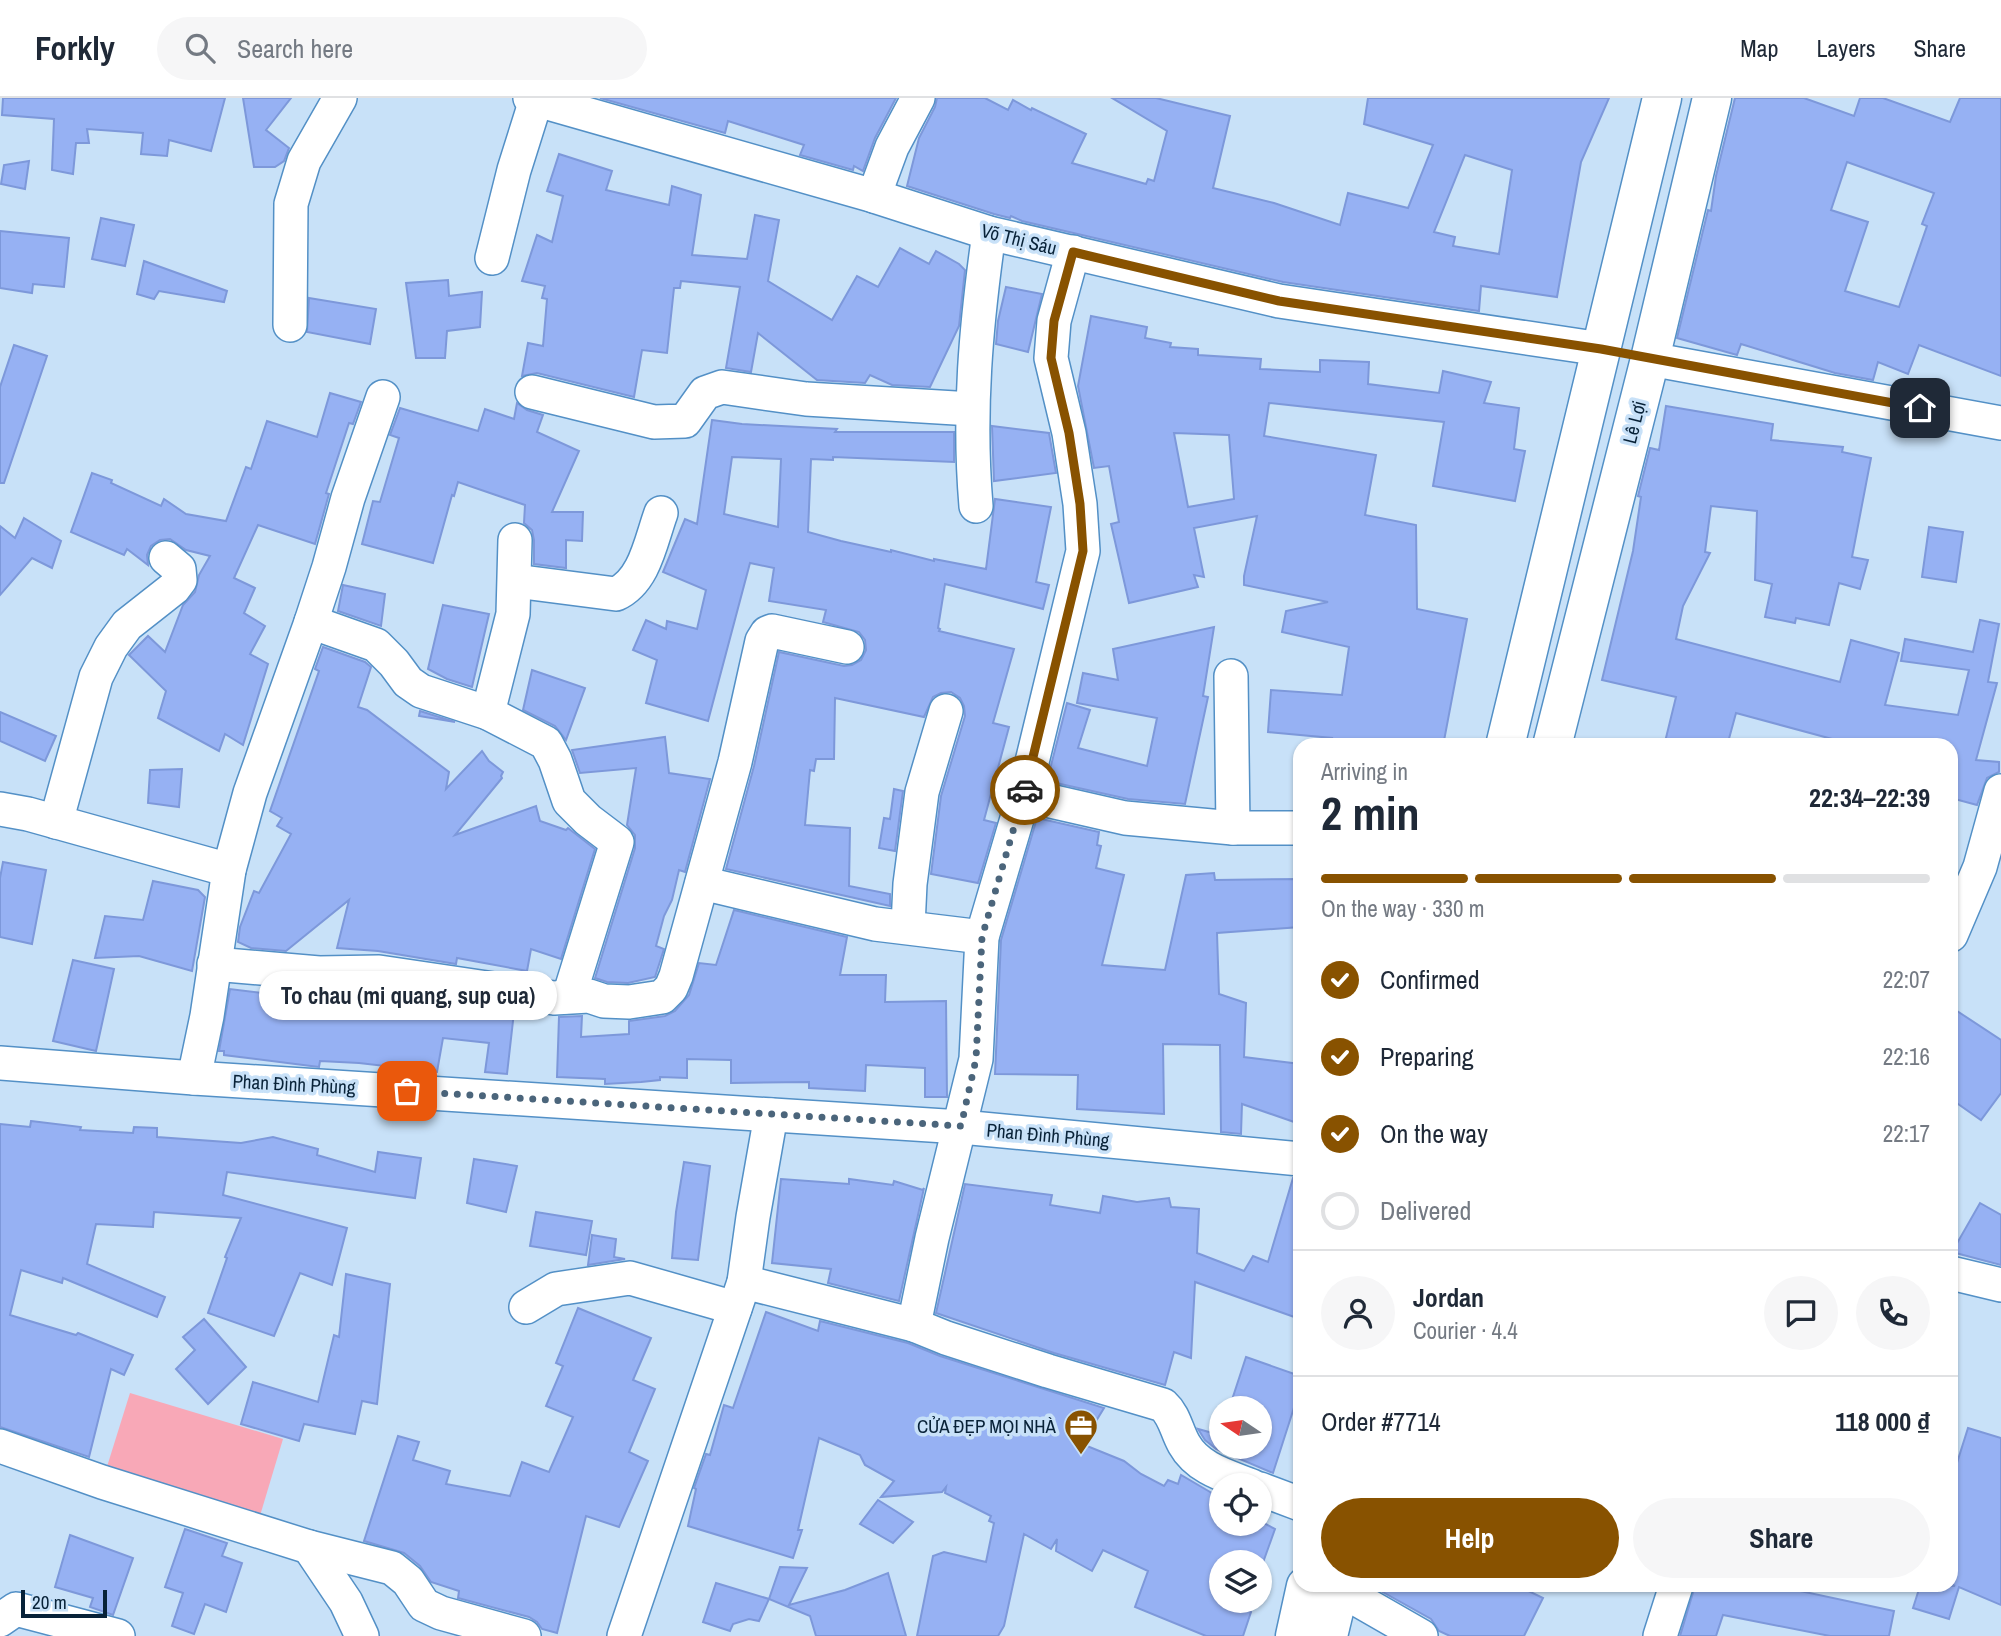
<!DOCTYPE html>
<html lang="en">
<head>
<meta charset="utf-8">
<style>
  body { margin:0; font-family:"Archivo Narrow",sans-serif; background:#f6f6f7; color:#1f2937; height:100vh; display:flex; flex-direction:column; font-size:26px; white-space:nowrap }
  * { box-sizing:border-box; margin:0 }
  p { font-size:23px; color:#747a83 }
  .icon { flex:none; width:38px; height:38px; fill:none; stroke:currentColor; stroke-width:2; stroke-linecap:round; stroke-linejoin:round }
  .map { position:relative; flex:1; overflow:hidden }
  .side { position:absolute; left:1293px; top:640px; width:665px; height:854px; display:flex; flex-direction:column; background:#fff; border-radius:21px; box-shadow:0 2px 5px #0004 }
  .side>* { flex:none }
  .needle { width:46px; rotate:283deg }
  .fabs { position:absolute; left:1209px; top:1298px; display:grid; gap:14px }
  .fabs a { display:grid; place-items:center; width:63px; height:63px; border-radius:50%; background:#fff; box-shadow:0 2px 5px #0004; font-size:35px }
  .scale { position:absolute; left:21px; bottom:18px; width:86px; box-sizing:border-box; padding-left:7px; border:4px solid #082238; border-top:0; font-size:19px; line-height:24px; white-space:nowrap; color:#082238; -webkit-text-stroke:5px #c8e1f8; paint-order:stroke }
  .pin { position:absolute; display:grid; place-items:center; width:60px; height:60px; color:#fff; margin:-30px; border-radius:14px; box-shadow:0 4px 10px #0006 }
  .courier { position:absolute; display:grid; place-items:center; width:70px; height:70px; margin:-35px; border:5px solid #885200; border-radius:50%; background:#fff; color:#222; box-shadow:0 2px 9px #0007 }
  .bubble { position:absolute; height:49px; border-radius:24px; background:#fff; box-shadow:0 2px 5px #0004; font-size:23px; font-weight:800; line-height:49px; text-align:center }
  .headline em { font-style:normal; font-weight:800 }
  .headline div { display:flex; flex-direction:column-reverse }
  .headline { display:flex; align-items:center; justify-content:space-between; height:119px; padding:0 28px }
  h1 { font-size:46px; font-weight:800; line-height:52px }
  .bar { display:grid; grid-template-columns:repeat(4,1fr); gap:10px 7px; align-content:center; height:84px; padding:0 28px }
  .bar i { height:9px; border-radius:5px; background:#e0e1e3 }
  .bar .selected { background:#885200 }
  .bar p { grid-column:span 4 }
  .line { display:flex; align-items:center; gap:18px; padding:0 28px; border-top:2px solid #e0e1e3 }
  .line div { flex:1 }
  .round { display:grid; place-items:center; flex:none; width:74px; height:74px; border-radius:37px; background:#f6f6f7 }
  ol { padding:0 28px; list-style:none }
  li { display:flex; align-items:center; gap:21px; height:77px }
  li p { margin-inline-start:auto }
  li .icon { padding:7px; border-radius:50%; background:#885200; color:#fff; stroke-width:4 }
  li:last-child { color:#747a83 }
  li i { width:38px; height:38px; border:4px solid #e0e1e3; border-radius:50% }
  .cta { display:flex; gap:14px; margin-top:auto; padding:14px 28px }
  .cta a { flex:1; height:80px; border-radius:42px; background:#885200; color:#fff; font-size:28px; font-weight:800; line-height:80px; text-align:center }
  .cta a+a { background:#f6f6f7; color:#1f2937 }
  header { display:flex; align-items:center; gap:42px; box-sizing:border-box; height:98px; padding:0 35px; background:#fff; border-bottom:2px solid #e0e1e3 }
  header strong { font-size:33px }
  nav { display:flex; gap:38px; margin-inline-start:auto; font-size:24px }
  .search { width:490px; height:63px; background:#f6f6f7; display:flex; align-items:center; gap:18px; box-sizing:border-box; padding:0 24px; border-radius:38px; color:#747a83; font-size:26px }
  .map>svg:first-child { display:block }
  .green { fill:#f8a8b7 }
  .building { fill:#96b1f3; stroke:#7d98da; stroke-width:2; fill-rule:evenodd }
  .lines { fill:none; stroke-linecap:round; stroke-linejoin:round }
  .minor-casing { stroke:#5390c6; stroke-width:36 }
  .major-casing { stroke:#5390c6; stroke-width:41 }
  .minor { stroke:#fff; stroke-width:33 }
  .major { stroke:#fff; stroke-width:38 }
  .done { stroke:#4b657b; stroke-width:7; stroke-dasharray:0 12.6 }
  .route { stroke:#885200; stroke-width:9 }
  .labels { text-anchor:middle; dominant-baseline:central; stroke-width:7; stroke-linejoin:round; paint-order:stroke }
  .street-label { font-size:19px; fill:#082238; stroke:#c8e1f8 }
  .poi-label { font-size:19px; fill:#082238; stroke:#c8e1f8; text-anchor:end }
</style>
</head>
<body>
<header>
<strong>Forkly</strong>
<div class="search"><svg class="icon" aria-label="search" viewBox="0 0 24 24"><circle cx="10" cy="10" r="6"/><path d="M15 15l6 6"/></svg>Search here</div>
<nav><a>Map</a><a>Layers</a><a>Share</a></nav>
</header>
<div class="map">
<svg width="2001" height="1538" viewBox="0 0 2001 1538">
  <rect width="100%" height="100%" fill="#c8e1f8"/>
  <polygon class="green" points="130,1295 283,1341 259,1421 105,1375"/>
  <g class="building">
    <polygon points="3,0 225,0 211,53 169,42 167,58 141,56 143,35 87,31 89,45 76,45 73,76 52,72 54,21 2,17"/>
    <polygon points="243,0 291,0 266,32 289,50 284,63 275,69 254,69"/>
    <polygon points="600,0 896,0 875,40 863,73 854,68 853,72 800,57 804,47 728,23 725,35"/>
    <path d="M937 0H985L1008 12 1013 2 1031 12 1032 10 1086 36 1072 65 1146 86 1148 81 1154 83 1167 33 1112 0H1156L1230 18 1213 90 1274 105 1340 127 1348 95 1408 110 1433 47 1364 26 1368 0H1609L1581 64 1557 199 1481 188 1479 213 1283 184 1022 123 1011 118 1010 120 994 116 907 88 919 40 935 9ZM1465 57 1512 72 1499 156 1453 148 1455 139 1434 134Z"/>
    <path d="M1735 0H1804L1854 18 1860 0H1883L1950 24 1960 0H2001V278L1919 247 1908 276 1878 264 1873 282 1835 275 1741 246 1737 257 1677 240 1708 112 1711 113 1716 78ZM1847 64 1934 95 1922 126 1927 128 1899 209 1845 193 1868 124 1831 112Z"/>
    <polygon points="559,56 612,73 606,92 669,107 672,88 701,97 692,157 747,161 755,117 779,122 768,183 832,222 857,178 878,189 900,150 929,166 936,153 959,166 965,172 959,228 930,289 892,287 870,277 865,285 817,282 758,235 751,274 726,270 740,189 681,183 680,190 674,190 667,255 642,252 634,299 537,275 522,278 528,245 543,248 547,201 542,200 545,188 522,183 537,137 552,144 563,98 547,93"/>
    <polygon points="29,63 25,91 1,86 4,67"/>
    <polygon points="101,120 134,127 125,168 92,161"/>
    <polygon points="0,133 69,140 64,189 33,186 32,195 0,190"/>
    <polygon points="144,163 227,193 224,204 159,193 154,201 137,196"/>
    <polygon points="448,182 449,198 482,194 480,229 447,233 445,260 416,260 406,185"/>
    <polygon points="1006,189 1042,196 1028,254 996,246 998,223"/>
    <polygon points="309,200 376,211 370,246 307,234"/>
    <path d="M1091 218 1147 229 1145 240 1171 245 1170 249 1198 251V257L1261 261 1260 271 1320 274V262L1369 264 1368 286 1439 295 1443 273 1491 284 1484 305 1519 310 1514 351 1525 353 1515 403 1433 388 1444 324 1269 305 1264 338 1376 357 1365 417 1416 427 1417 511 1467 521 1443 648H1330L1332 640 1268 634 1271 592 1342 597 1349 549 1282 534 1286 513 1328 504 1244 487V478L1257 418 1194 430 1204 479 1194 477 1198 489 1129 505 1111 426 1119 424 1109 368 1094 370 1078 288ZM1174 335 1229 337 1234 401 1188 409Z"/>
    <polygon points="14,247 47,258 4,385 0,385 0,289"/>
    <polygon points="330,295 361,304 353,326 349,325 326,395 329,396 315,446 258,427 234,480 255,490 244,515 265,528 250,556 268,566 243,647 225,636 219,653 158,620 166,593 129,557 148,538 165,554 183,507 195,494 199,477 210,458 186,452 170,441 160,442 151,448 147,457 148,467 127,451 124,457 71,434 92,375 112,382 111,385 161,408 164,401 186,416 226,423 246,369 251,371 267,323 317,339"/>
    <polygon points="517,305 527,312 543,317 537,334 579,353 552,414 583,414 582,443 566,442 566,470 534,466 534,442 532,432 524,425 525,407 458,384 454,398 452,397 433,465 362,446 373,403 380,404 399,340 390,337 400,310 478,333 485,311 514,321"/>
    <polygon points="1666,308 1773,326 1771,342 1843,349 1842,354 1871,360 1852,459 1868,462 1860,491 1839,485 1829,527 1796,520 1795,525 1765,519 1772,486 1755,482 1757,413 1711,408 1705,454 1710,455 1683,508 1676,541 1840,584 1851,542 1899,555 1885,607 1958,617 1969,572 1901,563 1905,541 1973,554 1980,522 1999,526 1988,584 1997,585 1976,662 1999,664 1999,674 1987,680 1977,707 1951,700 1951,648 1858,648 1736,615 1727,648 1664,648 1676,599 1602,582 1633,453 1641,399 1638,398 1650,350 1659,352"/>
    <path d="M712 322 742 326 837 331 835 334H954V364L833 359V362L811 361 808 434 841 443 891 454V452L934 463V461L986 471 995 401 1051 409 1036 484 1049 487 1043 511 945 486 938 530 940 531 939 533 1014 551 993 625 1009 629 984 722 996 725 978 785 931 776 941 698 965 618 964 608 960 600 951 594 941 595 933 599 924 619 835 600 834 661H816L814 673 810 672 805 727 850 730 849 788 890 796V808L726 771 754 668 779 554 844 568 852 567 861 562 866 552 865 542 859 534 823 524 826 512 769 503 774 470 750 465 708 623 646 605 657 562 633 552 646 522 666 531 667 523 697 531 706 492 663 474 685 421 697 426ZM732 359 781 361 778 429 724 416Z"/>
    <polygon points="992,328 1049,335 1056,375 994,383"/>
    <polygon points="24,420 61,443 52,470 32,460 0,497 0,428 15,440"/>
    <polygon points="1929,429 1963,434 1956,484 1922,479"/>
    <polygon points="343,487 385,496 381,528 338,513"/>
    <polygon points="443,507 489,516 472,589 447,581 428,571"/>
    <polygon points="1214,529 1203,598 1208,599 1185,706 1128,701 1047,683 1067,605 1090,612 1078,650 1147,668 1157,620 1077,605 1083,575 1118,582 1113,551"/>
    <polygon points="323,549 365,564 371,569 358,609 367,612 449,674 446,691 482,653 489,663 503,674 501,678 502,680 455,737 536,708 540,723 566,732 568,730 595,751 561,861 531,851 527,873 457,860 456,866 378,853 337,850 349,802 286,853 251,850 238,844 240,829 254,793 259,795 291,736 277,728 282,720 270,713 319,573 315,571"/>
    <polygon points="532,572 585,590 566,642 555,628 523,612"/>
    <polygon points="420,613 455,624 419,618"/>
    <polygon points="0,614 56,638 45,663 0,643"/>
    <polygon points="665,639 669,675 710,681 685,774 679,772 672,802 664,818 656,848 664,851 655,879 628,885 607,884 595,880 635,750 635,737 627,727 636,670 580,675 572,652"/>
    <polygon points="182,671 179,709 148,705 150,672"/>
    <polygon points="894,691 903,693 895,753 879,750 884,720 890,721"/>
    <polygon points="1037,720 1099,734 1097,747 1101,748 1096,770 1124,777 1102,867 1165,872 1186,777 1214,775 1215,782 1300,781 1300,829 1217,835 1219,896 1246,905 1244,959 1300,966 1300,1026 1242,1006 1241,1036 1221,1034 1220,947 1163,946 1164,1016 1077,1011 1078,977 995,976 1001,842"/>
    <polygon points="3,764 46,772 32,846 0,839 0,780"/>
    <polygon points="153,783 198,792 205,799 192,873 139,858 95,860 105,818 143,822"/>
    <polygon points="734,812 847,839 840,877 886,877 885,904 946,903 947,999 925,999 925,970 866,967 865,993 809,990 809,984 731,985 731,962 687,961 687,980 660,979 660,982 641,984 605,986 605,981 557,979 559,919 582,918 581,939 629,936 629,923 665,918 675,913 689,897 699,865 716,867"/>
    <polygon points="73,862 114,871 96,953 53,943"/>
    <polygon points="263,889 347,902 347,899 370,902 371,893 378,893 450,904 449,907 514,914 507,976 485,974 489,945 443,940 437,974 359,965 320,963 319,969 311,968 224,957 224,953 219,953 230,891 262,895"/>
    <polygon points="1951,909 2001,942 2001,995 1981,1022 1951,1001"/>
    <polygon points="31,1023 81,1029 80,1032 133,1035 134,1029 157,1030 157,1039 241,1045 273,1039 318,1051 317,1057 375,1074 378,1054 421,1060 415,1100 227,1074 223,1097 347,1130 332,1187 300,1175 274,1238 208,1215 227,1160 225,1159 241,1120 154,1114 153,1129 96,1126 87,1166 165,1199 157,1219 63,1180 62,1185 21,1172 10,1217 76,1237 78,1235 133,1257 124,1277 111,1271 89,1359 0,1329 0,1026 30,1029"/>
    <polygon points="474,1061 517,1068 506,1114 467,1105"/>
    <polygon points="684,1064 710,1068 698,1162 672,1160 676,1114"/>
    <polygon points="1293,1080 1300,1080 1300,1221 1195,1184 1191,1260 1174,1254 1165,1287 1054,1255 936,1215 965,1086 1052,1097 1050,1107 1100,1115 1103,1098 1137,1104 1169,1100 1171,1109 1199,1111 1197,1155 1244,1173 1253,1158 1268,1164"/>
    <polygon points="781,1081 849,1086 849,1081 893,1087 894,1083 923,1092 924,1090 899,1203 828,1185 831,1171 772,1165"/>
    <polygon points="1980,1105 2001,1117 2001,1167 1952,1154"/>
    <polygon points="536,1114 592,1123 586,1157 530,1148"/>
    <polygon points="592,1137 616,1141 614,1159 625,1161 588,1167"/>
    <polygon points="346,1176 390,1186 377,1306 362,1303 355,1336 304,1326 299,1343 241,1326 253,1284 318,1304 334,1237 339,1239"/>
    <polygon points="578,1210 651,1240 633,1282 655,1291 629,1354 648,1363 619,1429 586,1418 557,1535 542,1531 537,1524 529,1519 458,1500 459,1493 431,1484 420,1468 404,1455 364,1443 398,1338 419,1344 413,1362 450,1373 446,1386 510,1398 522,1364 549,1374 573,1319 546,1308 563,1268 556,1265"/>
    <polygon points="766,1214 818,1233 820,1223 908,1245 940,1258 1104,1310 1082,1346 1124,1363 1141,1376 1164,1388 1168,1382 1178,1386 1181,1377 1222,1401 1222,1426 1260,1426 1260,1423 1275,1431 1260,1473 1260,1465 1222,1465 1222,1503 1250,1503 1247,1512 1251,1514 1243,1538 1206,1538 1135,1509 1148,1473 1103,1452 1092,1473 1056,1453 1057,1441 1051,1451 1024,1436 1004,1528 998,1538 917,1538 933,1458 944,1454 986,1464 994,1425 989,1423 991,1418 945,1395 946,1389 942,1394 881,1399 894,1383 865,1367 860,1357 819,1340 798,1432 802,1432 793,1460 688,1428 696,1391 694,1390 706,1356 710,1357 724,1307 733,1310"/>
    <polygon points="204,1221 246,1269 208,1306 176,1271 195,1252 183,1239"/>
    <polygon points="1246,1259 1300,1278 1299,1294 1273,1375 1216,1351 1205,1342 1198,1331 1220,1337 1222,1333 1222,1349 1260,1349 1260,1311 1229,1311"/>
    <polygon points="1968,1330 2001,1340 2001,1507 1959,1489 1949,1521 1913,1510 1920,1488 1955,1488 1951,1486 1951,1384"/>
    <polygon points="878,1402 913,1424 893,1445 860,1426"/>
    <polygon points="185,1431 227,1445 222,1458 242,1465 226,1514 205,1506 194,1536 172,1528 183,1495 165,1489"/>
    <polygon points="70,1437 133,1460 113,1517 90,1509 93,1500 55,1489"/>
    <polygon points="780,1469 807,1470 789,1507 845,1492 888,1475 906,1538 816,1538 810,1518 769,1501"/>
    <polygon points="716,1485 769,1501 759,1523 749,1521 733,1526 730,1533 703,1524"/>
    <polygon points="1372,1488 1518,1488 1543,1500 1524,1538 1450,1538 1439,1533 1431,1521"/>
    <polygon points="1695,1488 1777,1488 1894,1513 1889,1538 1830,1538 1723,1517 1716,1538 1680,1538"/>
  </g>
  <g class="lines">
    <g class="minor-casing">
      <g id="minor">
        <polyline points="530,0 874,98 989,135 1279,203 1601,251"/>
        <polyline points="874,98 892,49 918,0"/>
        <polyline points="492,160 514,72 536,2"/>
        <polyline points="290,227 291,106 304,63 340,0"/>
        <polyline points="1650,261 2001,325"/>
        <polyline points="532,294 654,324 685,323 705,295 722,289 806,301 972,311"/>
        <path d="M976 408C968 314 976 227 989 135"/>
        <path d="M515 483 616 496C645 483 651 442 661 415"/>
        <polyline points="311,524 376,547 394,565 408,584 421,593 488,615 546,645 555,662 569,703 588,722 617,744 571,892 564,899"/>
        <polyline points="1231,578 1233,730"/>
        <polyline points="488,615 513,516 515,442"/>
        <polyline points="1024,697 1125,720 1233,730 1300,730"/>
        <polyline points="0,711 28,716 229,772"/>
        <polyline points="56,724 96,579 111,549 127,527 174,490 180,482 179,471 166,460"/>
        <polyline points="702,785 875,826 982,839"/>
        <polyline points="908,828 910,786 922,694 946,613"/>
        <polyline points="1951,837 1980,769 2001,693"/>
        <polyline points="214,866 319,875 379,874 554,900 589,898 604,903 629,904 662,899 671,890 676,878 735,664 762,543 767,535 772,533 847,549"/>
        <polyline points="0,965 194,980 961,1029 1300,1061"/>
        <polyline points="194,980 207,918 229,772 250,695 311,524 329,469 348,400 383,299"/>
        <polyline points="1951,1175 2001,1187"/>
        <path d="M744 1184 914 1227 946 1240 1048 1273 1163 1307C1175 1318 1176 1332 1184 1346 1198 1371 1227 1378 1252 1388"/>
        <polyline points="526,1209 556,1191 630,1180 735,1210"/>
        <polyline points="914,1227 932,1140 976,961 982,839 1024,697 1083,453 1080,406 1069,335 1051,260 1054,223 1073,154"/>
        <polyline points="0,1348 102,1384 309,1449 392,1470 408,1483 424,1507 441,1515 524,1538"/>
        <polyline points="1260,1391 1300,1406"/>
        <polyline points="309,1449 346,1504 362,1538"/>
        <polyline points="1339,1491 1421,1538"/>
        <polyline points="0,1522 16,1511 118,1538"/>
        <polyline points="624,1538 744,1184 753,1119 771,1017"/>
        <polyline points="1660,1538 1676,1488"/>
      </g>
    </g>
    <g class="major-casing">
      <g id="major">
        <polyline points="1505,648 1662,0"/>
        <polyline points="1552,648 1650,261 1712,0"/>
        <polyline points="1295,1538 1306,1488"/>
        <polyline points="1328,1538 1340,1488"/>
      </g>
    </g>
    <use href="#minor" class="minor"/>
    <use href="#major" class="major"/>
  </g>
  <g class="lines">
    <polyline class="done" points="407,993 961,1028 976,961 982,839 1025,692"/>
    <polyline class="route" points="1025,692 1083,453 1080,406 1069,335 1051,260 1054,223 1073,154 1279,203 1601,251 1920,310"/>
  </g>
  <defs>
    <g id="office-pin" transform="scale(1.75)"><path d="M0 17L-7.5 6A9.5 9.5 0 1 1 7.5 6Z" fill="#885200" stroke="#c8e1f8"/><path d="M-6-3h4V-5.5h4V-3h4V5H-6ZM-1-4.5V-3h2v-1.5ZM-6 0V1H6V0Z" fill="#fff"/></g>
  </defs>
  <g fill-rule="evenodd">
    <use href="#office-pin" x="1081" y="1328"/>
  </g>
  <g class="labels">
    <g class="street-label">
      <text transform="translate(1019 141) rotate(14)">Võ Thị Sáu</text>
      <text transform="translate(1634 324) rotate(-76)">Lê Lợi</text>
      <text transform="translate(294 986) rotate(3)">Phan Đình Phùng</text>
      <text transform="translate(1048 1037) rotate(5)">Phan Đình Phùng</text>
    </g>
    <g class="poi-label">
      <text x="1056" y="1328">CỬA ĐẸP MỌI NHÀ</text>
    </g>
  </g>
</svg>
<div class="fabs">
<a><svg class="needle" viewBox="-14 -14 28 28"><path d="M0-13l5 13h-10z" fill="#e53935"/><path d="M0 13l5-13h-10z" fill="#747a83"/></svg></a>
<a><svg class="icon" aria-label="locate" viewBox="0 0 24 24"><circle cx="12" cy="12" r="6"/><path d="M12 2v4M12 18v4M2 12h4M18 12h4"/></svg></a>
<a><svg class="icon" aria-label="layers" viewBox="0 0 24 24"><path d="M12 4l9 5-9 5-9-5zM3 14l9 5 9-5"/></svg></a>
</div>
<div class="scale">20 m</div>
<div class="pin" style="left:407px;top:993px;background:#ea580c"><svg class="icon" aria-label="bag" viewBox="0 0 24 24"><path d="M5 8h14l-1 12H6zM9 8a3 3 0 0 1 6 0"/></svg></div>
<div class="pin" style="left:1920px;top:310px;background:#1f2937"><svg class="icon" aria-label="home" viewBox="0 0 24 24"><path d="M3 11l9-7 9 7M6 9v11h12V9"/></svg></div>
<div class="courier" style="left:1025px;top:692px"><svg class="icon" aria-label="car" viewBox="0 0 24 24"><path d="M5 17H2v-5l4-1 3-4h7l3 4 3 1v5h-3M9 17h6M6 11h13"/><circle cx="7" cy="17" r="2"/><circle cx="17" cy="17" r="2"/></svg></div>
<div class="bubble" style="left:259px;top:873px;width:298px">To chau (mi quang, sup cua)</div>
<section class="side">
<div class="headline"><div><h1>2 min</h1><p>Arriving in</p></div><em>22:34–22:39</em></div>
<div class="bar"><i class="selected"></i><i class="selected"></i><i class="selected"></i><i></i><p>On the way · 330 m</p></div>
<ol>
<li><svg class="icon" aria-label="check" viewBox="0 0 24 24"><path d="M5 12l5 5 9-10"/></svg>Confirmed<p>22:07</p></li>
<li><svg class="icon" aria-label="check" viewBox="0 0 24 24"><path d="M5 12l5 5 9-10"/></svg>Preparing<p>22:16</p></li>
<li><svg class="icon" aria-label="check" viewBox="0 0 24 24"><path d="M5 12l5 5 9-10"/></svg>On the way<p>22:17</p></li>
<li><i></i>Delivered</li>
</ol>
<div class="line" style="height:126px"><a class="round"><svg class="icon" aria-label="person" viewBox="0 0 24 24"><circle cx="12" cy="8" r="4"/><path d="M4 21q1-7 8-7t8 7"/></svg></a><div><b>Jordan</b><p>Courier · 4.4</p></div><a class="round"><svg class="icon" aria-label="chat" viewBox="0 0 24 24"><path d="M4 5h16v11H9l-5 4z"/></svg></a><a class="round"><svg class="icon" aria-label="phone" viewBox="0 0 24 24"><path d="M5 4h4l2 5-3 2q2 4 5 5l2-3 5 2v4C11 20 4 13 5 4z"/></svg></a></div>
<div class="line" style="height:91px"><div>Order #7714</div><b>118 000 ₫</b></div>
<div class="cta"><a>Help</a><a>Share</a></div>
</section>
</div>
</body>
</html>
